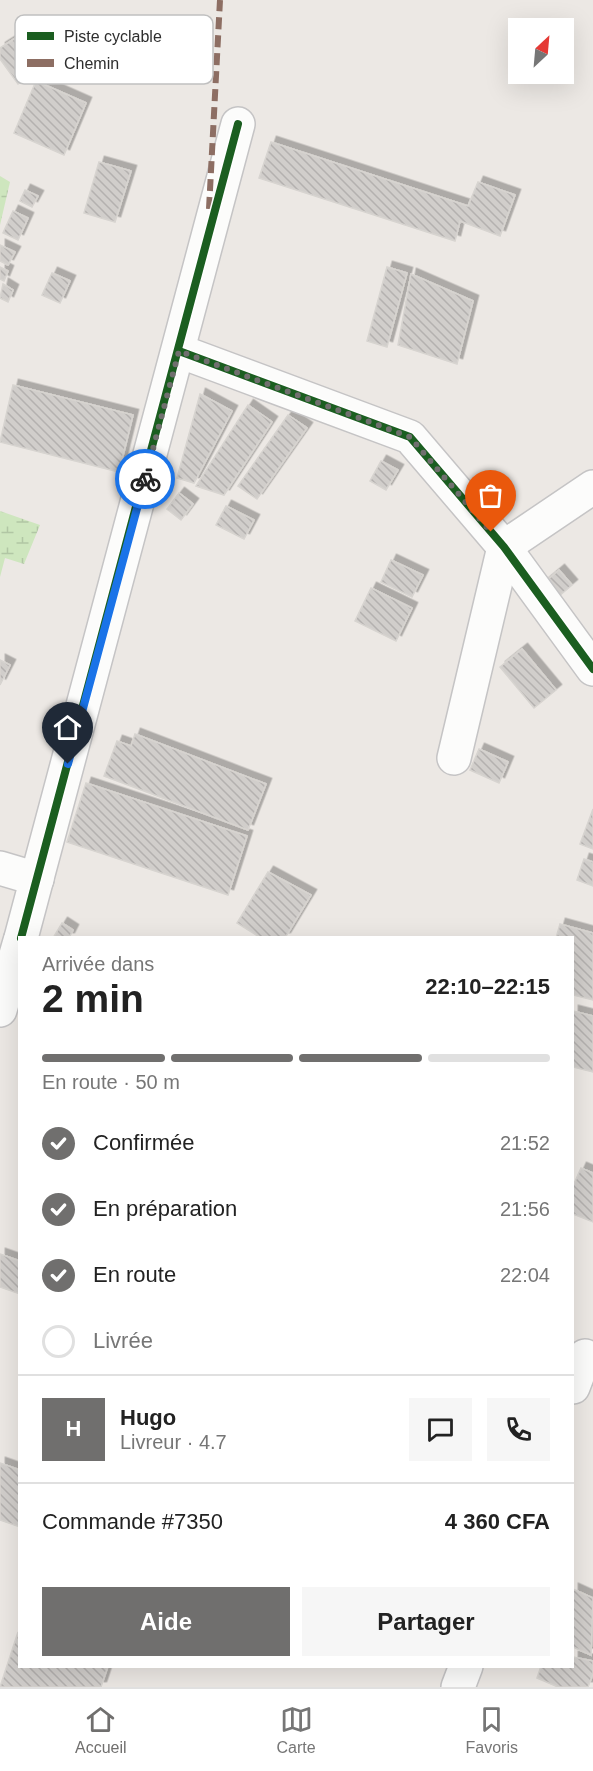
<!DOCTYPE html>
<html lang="fr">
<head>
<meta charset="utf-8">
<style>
  body { margin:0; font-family:Arial,sans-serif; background:#f6f6f6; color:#222; height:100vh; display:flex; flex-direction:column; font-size:22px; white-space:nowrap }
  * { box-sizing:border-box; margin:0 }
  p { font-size:20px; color:#767676 }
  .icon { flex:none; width:33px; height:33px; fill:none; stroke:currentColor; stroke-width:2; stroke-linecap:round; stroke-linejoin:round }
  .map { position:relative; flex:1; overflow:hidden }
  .sheet { position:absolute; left:18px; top:936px; width:556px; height:732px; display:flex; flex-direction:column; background:#fff; border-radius:0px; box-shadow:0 6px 24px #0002 }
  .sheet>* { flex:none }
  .needle { width:39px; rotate:26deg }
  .fabs { position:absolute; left:508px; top:18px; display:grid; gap:12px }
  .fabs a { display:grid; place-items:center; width:66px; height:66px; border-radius:0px; background:#fff; box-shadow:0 6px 24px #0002; font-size:30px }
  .pin { position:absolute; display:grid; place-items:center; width:51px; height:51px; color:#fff; margin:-62px -26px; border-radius:50% 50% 50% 0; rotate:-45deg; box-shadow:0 0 6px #0007 }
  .pin .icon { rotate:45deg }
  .courier { position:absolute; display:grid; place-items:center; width:60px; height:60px; margin:-30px; border:4px solid #1a73e8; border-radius:50%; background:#fff; color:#222; box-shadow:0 2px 8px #0007 }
  .headline em { font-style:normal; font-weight:700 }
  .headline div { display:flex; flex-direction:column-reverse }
  .headline { display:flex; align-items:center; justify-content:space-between; height:102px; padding:0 24px }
  h1 { font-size:39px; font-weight:700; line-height:45px }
  .bar { display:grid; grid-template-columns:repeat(4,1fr); gap:9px 6px; align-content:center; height:72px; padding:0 24px }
  .bar i { height:8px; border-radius:4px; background:#e0e0e0 }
  .bar .current { background:#706f6e }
  .bar p { grid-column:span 4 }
  .line { display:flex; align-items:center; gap:15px; padding:0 24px; border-top:2px solid #e0e0e0 }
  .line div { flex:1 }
  .round { display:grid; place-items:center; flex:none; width:63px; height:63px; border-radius:0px; background:#f6f6f6 }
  ol { padding:0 24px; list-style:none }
  li { display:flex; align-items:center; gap:18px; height:66px }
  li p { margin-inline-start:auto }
  li .icon { padding:6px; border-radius:50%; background:#706f6e; color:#fff; stroke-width:4 }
  li:last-child { color:#767676 }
  li i { width:33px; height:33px; border:3px solid #e0e0e0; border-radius:50% }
  .cta { display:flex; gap:12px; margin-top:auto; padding:12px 24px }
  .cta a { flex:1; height:69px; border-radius:0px; background:#706f6e; color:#fff; font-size:24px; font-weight:700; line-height:69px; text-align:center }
  .cta a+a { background:#f6f6f6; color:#222 }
  .tab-bar { display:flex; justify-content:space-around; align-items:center; height:84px; border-top:2px solid #e0e0e0; background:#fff; font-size:16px; color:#767676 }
  .tab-bar a { display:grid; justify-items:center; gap:3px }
  .tab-bar .current { color:#706f6e }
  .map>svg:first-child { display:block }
  .wetland { fill:url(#wetland-marsh) }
  .building { fill:url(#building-back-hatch); stroke:#d7d4d0; stroke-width:1.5; filter:url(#shadow) }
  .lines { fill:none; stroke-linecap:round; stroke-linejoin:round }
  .minor-casing { stroke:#c5c4c5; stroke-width:36 }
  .minor { stroke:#fcfcfb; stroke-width:33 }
  .quiet { stroke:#8d6e63; stroke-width:6; stroke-dasharray:12 6; stroke-linecap:butt }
  .cycleway-casing { stroke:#fff; stroke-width:11 }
  .cycleway { stroke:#1b5e20; stroke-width:8 }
  .done { stroke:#706f6e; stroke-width:6; stroke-dasharray:0 10.8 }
  .route { stroke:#1a73e8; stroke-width:8 }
  .key { fill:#fff; stroke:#c0c0c0; stroke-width:1.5 }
  .key-label { font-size:16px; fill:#2e2e2e }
</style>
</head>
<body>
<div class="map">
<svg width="593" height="1687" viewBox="0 0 593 1687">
  <defs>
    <pattern id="wetland-marsh" width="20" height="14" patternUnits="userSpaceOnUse" patternTransform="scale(1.5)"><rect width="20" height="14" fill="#cee6be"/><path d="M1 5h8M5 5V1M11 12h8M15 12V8" fill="none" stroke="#b1c6a4"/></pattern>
    <pattern id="building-back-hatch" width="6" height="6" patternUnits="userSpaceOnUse" patternTransform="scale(1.5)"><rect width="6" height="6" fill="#d1cecb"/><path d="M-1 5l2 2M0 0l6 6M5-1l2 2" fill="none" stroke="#b4b1af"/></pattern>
    <filter id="shadow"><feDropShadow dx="5.5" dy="-5.5" stdDeviation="0" flood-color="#0004"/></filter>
  </defs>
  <rect width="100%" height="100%" fill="#ece8e4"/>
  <g class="wetland">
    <polygon points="0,176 10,182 0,225"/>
    <polygon points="0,511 40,525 24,564 5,558 0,577"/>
  </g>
  <g class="building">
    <polygon points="17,37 40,69 18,84 0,59 0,48"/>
    <polygon points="36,81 86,103 64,155 14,133"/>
    <polygon points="271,142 468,206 478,182 515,195 500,236 460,221 455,241 259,178"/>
    <polygon points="99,162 131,171 115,222 84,213"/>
    <polygon points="25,190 38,196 32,207 20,201"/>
    <polygon points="13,211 28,218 18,240 3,233"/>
    <polygon points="0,245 15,252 8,265 0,261"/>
    <polygon points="0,267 8,271 4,281 0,279"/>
    <polygon points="387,267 407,273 387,347 367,341"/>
    <polygon points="52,273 70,281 60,303 42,295"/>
    <polygon points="411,274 473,301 457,364 398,345"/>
    <polygon points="3,284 13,290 8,302 0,298"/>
    <polygon points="13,385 133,415 119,472 0,442"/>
    <polygon points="200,394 232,411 194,483 177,478"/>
    <polygon points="248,405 272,422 224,495 196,486"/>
    <polygon points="288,415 307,428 257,499 238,486"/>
    <polygon points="381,461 398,470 386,490 370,481"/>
    <polygon points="179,493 193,504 181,520 167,509"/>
    <polygon points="226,506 254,520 244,539 216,525"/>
    <polygon points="391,560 423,575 412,597 381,582"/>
    <polygon points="559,570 572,585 552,602 539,587"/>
    <polygon points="371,588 412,608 396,641 355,621"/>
    <polygon points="522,649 556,690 534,708 500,667"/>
    <polygon points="0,660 10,665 0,685"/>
    <polygon points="135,734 266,784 248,830 104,776 117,741 131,746"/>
    <polygon points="479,749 508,762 499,783 470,770"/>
    <polygon points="86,783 247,836 228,895 67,842"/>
    <polygon points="593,809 593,849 580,844"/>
    <polygon points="584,859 593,862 593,886 577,880"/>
    <polygon points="268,872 311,895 285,938 261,938 237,923"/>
    <polygon points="62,923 73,930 69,938 53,938"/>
    <polygon points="560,924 593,933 593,1000 573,995 573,938 556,938"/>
    <polygon points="573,1011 593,1016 593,1072 573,1067"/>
    <polygon points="581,1168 593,1173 593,1222 573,1214 573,1186"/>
    <polygon points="0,1254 20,1261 20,1294 0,1287"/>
    <polygon points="0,1463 20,1470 20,1527 0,1520"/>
    <polygon points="573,1589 593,1598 591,1655 573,1647"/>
    <polygon points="18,1632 20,1666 108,1666 101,1687 0,1687"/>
    <polygon points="573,1657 593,1661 593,1674 588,1687 558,1687 537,1678 541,1666 573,1666"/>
  </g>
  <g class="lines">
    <g class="minor-casing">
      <g id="minor">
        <polyline points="179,351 410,437 504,547 593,669"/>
        <polyline points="454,758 504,547 593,487"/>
        <polyline points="0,868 37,879"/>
        <polyline points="21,938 238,124"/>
        <polyline points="0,1010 20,941"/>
        <polyline points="573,1387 585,1356"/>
        <polyline points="458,1687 466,1666"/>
      </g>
    </g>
    <use href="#minor" class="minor"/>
    <polyline class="quiet" points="209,209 220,0"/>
    <g class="cycleway-casing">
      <g id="cycleway">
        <polyline points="179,351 410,437 504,547 593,669"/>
        <polyline points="21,938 238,124"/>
      </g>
    </g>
    <use href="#cycleway" class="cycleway"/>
  </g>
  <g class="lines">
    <polyline class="done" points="145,479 179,351 410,437 491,532"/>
    <polyline class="route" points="68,764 145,479"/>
  </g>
  <rect x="15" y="15" width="198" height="69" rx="9" class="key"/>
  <rect x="27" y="32" width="27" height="8" fill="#1b5e20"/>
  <rect x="27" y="59" width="27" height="8" fill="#8d6e63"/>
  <g class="key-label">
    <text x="64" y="42">Piste cyclable</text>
    <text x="64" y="69">Chemin</text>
  </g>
</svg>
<div class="fabs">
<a><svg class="needle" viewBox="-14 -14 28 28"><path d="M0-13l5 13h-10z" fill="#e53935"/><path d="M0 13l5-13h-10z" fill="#767676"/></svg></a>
</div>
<div class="pin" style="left:491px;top:532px;background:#ea580c"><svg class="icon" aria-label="bag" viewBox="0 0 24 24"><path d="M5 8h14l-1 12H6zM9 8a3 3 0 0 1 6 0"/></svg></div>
<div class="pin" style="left:68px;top:764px;background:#1f2937"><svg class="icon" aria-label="home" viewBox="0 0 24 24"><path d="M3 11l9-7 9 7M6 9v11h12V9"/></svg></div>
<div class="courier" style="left:145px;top:479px"><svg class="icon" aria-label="bike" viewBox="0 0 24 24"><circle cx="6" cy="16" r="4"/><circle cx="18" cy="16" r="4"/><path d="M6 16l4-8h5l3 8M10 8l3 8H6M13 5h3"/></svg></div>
<section class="sheet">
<div class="headline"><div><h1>2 min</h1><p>Arrivée dans</p></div><em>22:10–22:15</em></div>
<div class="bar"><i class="current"></i><i class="current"></i><i class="current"></i><i></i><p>En route · 50 m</p></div>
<ol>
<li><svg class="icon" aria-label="check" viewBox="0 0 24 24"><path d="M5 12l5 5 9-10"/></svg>Confirmée<p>21:52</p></li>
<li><svg class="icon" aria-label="check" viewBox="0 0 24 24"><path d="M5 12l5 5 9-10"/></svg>En préparation<p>21:56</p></li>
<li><svg class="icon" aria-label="check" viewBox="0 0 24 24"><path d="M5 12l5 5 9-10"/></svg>En route<p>22:04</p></li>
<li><i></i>Livrée</li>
</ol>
<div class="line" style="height:108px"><b class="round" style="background:#706f6e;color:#fff">H</b><div><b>Hugo</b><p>Livreur · 4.7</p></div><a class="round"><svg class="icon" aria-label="chat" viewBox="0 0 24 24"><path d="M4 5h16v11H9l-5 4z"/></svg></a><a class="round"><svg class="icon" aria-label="phone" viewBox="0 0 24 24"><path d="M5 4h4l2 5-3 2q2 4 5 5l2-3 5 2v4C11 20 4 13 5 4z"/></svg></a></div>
<div class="line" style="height:78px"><div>Commande #7350</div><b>4 360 CFA</b></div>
<div class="cta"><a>Aide</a><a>Partager</a></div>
</section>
</div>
<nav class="tab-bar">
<a class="current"><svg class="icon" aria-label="home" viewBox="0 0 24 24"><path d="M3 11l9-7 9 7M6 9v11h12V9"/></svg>Accueil</a>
<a><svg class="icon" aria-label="map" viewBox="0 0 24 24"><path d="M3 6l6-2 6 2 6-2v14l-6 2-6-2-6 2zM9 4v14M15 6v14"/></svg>Carte</a>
<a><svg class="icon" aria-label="saved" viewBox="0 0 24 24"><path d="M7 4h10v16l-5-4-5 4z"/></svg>Favoris</a>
</nav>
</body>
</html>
